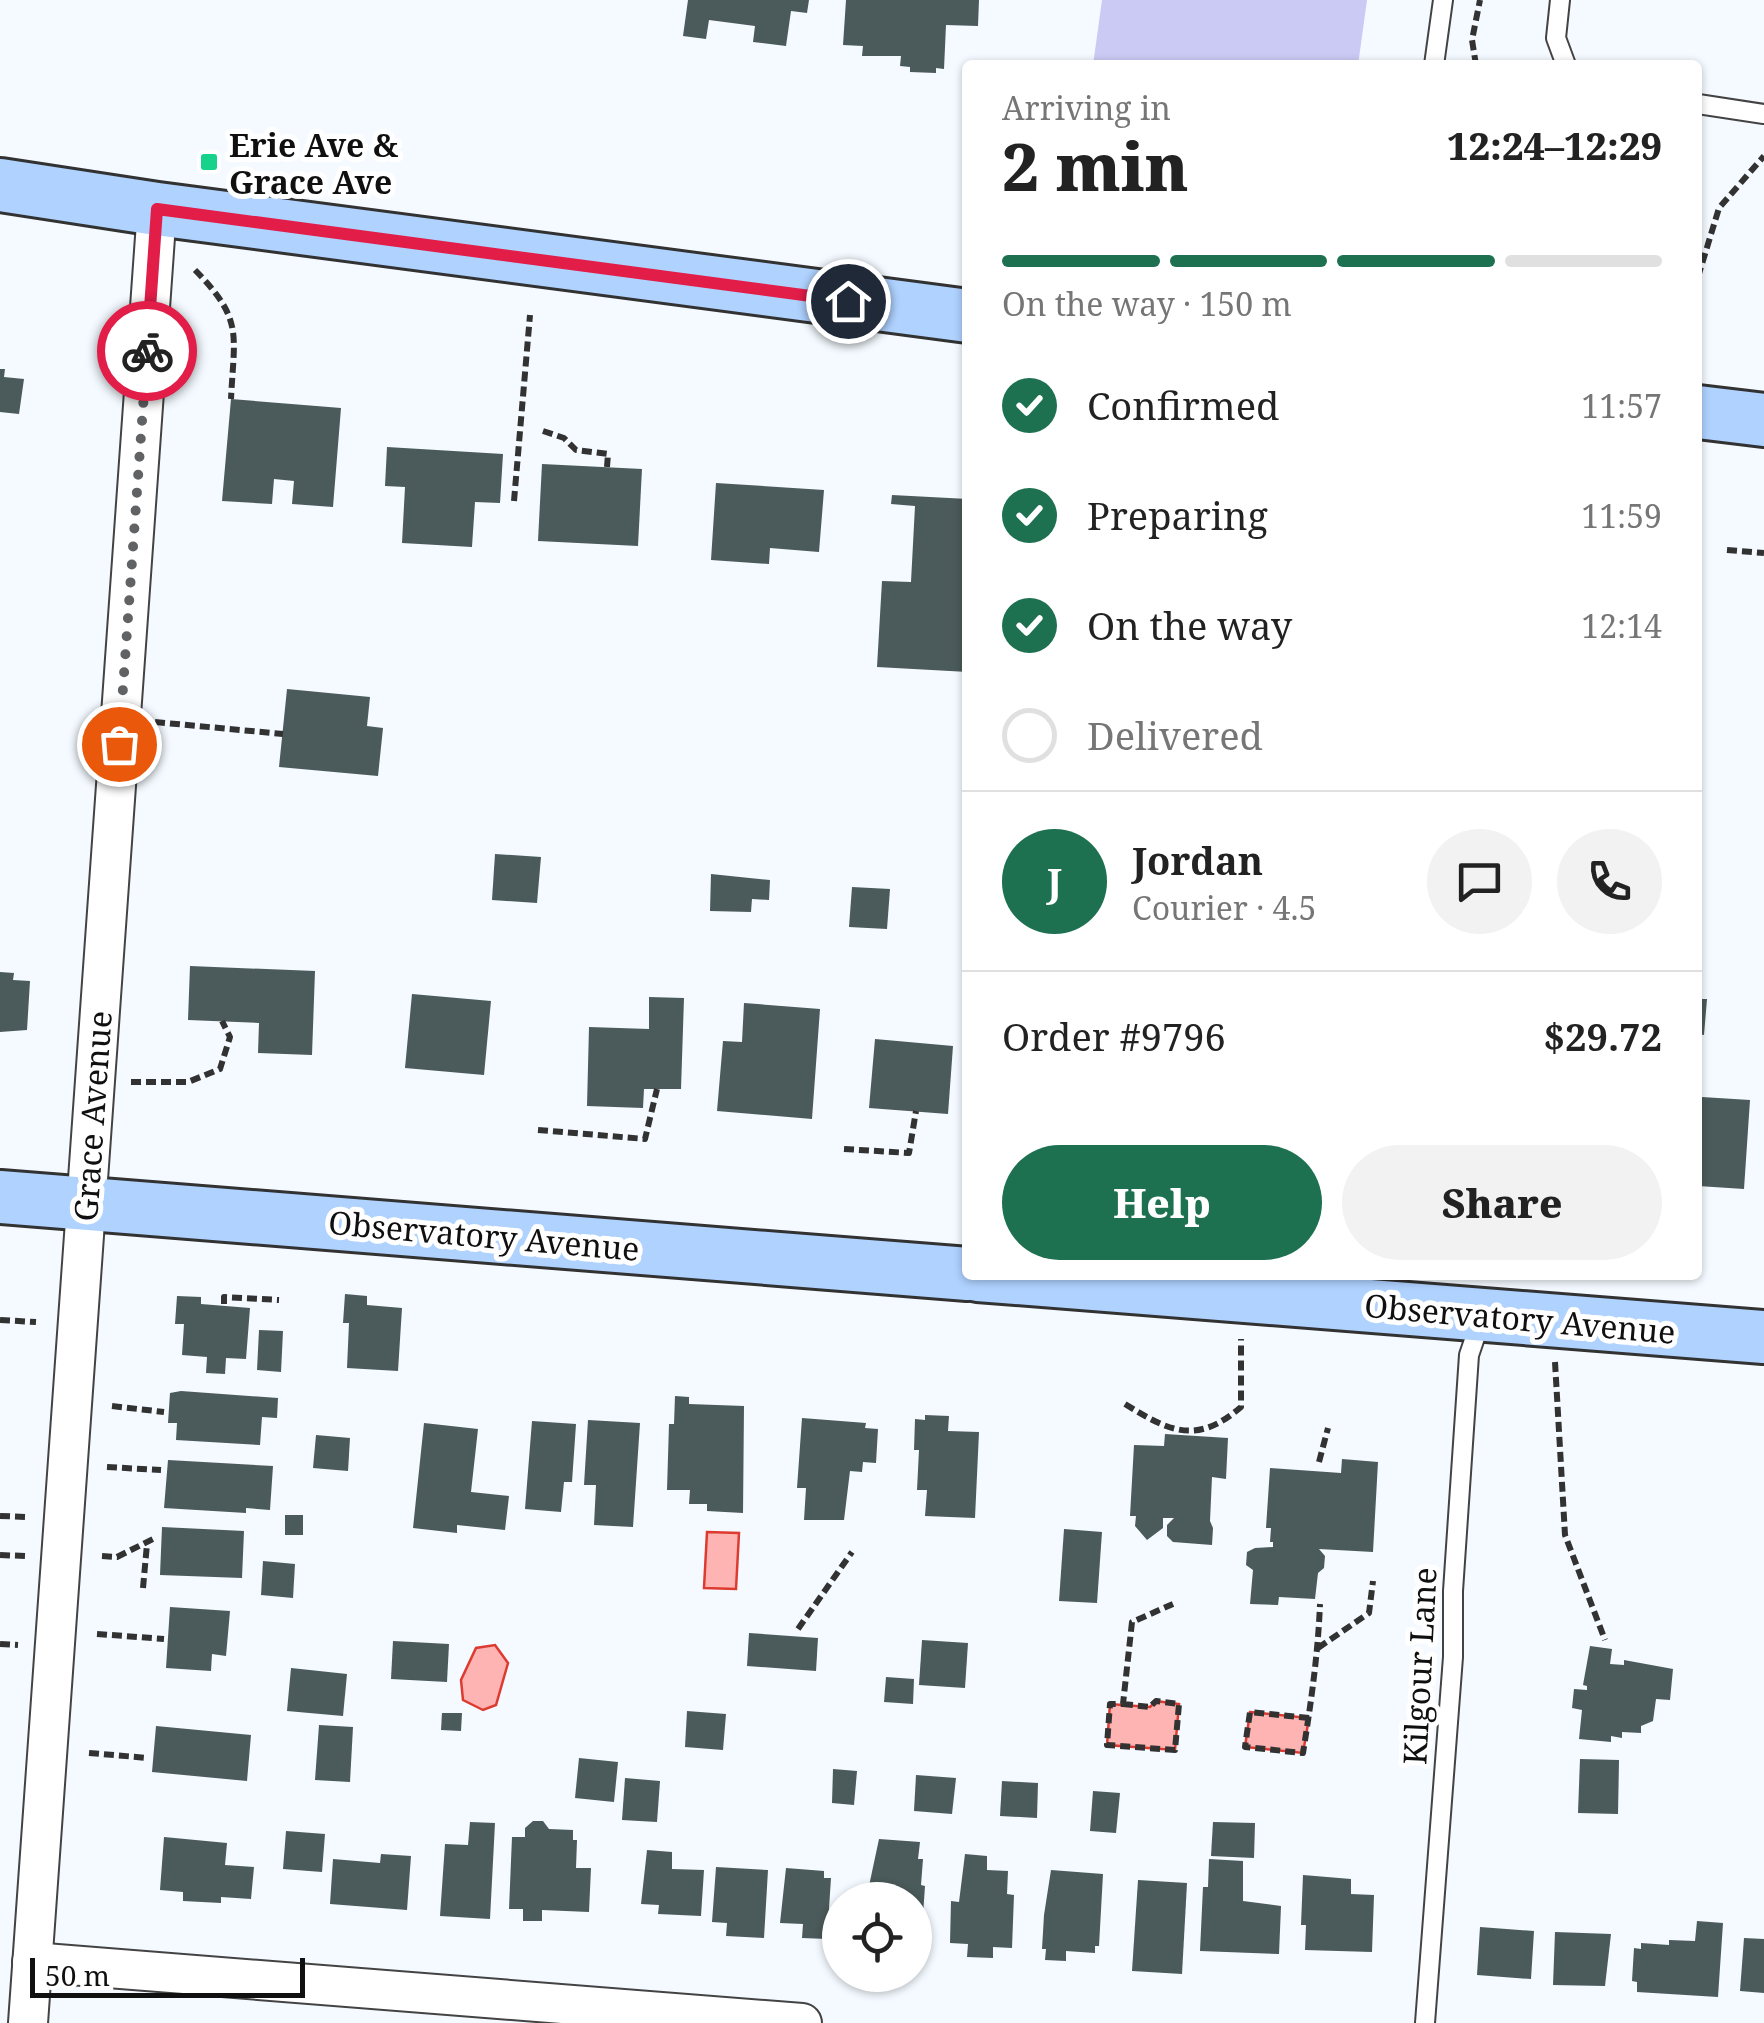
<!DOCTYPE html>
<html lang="en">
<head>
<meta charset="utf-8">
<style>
  body { margin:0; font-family:"Noto Serif",serif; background:#f2f2f2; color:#222; height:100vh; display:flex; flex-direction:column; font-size:38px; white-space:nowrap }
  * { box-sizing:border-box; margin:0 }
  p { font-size:32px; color:#767676 }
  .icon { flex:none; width:55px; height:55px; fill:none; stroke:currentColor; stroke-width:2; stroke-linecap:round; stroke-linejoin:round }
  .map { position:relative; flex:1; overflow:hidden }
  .panel { position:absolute; left:962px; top:60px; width:740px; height:1220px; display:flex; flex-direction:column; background:#fff; border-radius:10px; box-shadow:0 2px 8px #0004 }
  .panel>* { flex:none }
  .controls { position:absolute; left:822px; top:1882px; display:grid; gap:20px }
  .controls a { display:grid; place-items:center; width:110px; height:110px; border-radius:50%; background:#fff; box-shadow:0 2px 8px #0004; font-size:50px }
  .scale { position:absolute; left:30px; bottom:25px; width:275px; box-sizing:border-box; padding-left:10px; border:5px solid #101010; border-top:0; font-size:28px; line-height:35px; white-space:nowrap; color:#101010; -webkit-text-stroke:8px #fff; paint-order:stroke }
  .pin { position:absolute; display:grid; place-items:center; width:85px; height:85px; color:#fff; margin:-42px; border:5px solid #fff; border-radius:50%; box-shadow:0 2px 10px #0007 }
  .courier { position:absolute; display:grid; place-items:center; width:100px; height:100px; margin:-50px; border:8px solid #e11d48; border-radius:50%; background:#fff; color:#222; box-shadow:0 2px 12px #0007 }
  .overview em { font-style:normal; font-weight:800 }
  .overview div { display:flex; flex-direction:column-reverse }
  .overview { display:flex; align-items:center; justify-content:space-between; height:170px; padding:0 40px }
  h1 { font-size:65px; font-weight:800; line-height:75px }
  .bar { display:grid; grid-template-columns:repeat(4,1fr); gap:15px 10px; align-content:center; height:120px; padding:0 40px }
  .bar i { height:12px; border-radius:8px; background:#e0e0e0 }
  .bar .selected { background:#1d7151 }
  .bar p { grid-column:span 4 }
  .line { display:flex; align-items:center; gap:25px; padding:0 40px; border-top:2px solid #e0e0e0 }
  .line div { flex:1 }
  .round { display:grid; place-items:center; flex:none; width:105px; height:105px; border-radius:52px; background:#f2f2f2 }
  ol { padding:0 40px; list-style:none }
  li { display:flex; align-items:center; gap:30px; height:110px }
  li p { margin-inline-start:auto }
  li .icon { padding:10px; border-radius:50%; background:#1d7151; color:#fff; stroke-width:4 }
  li:last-child { color:#767676 }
  li i { width:55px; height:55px; border:5px solid #e0e0e0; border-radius:50% }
  .cta { display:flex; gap:20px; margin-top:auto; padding:20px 40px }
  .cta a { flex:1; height:115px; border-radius:60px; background:#1d7151; color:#fff; font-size:40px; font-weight:800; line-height:115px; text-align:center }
  .cta a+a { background:#f2f2f2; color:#222 }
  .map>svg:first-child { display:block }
  .pitch { fill:#cbcaf5 }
  .water { fill:#fdb4b2; stroke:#dd3b30; stroke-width:2.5 }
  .building { fill:#4b5a5a }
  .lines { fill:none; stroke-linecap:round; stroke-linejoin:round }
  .lane-casing { stroke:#434343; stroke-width:22 }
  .street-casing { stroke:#434343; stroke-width:42 }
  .secondary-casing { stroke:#323232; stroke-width:58 }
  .path { stroke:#323232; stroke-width:6; stroke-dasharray:10 5; stroke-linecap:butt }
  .lane { stroke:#fff; stroke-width:18 }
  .street { stroke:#fff; stroke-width:38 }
  .secondary { stroke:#afd2ff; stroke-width:52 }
  .done { stroke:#606264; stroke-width:10; stroke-dasharray:0 18 }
  .route { stroke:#e11d48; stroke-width:12 }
  .poi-dot { fill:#16d28a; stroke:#fff; stroke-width:4 }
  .labels { text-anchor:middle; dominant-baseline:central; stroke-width:10; stroke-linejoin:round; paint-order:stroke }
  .poi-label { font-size:32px; font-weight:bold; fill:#101010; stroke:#fff; text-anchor:start }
  .street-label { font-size:32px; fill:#101010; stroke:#fff }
</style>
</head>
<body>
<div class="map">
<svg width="1764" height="2023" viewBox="0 0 1764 2023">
  <rect width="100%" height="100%" fill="#f4faff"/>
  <polygon class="pitch" points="1102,0 1367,0 1358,65 1093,65"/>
  <g class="water">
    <polygon points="707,1532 739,1533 736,1589 704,1588"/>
    <polygon points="495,1645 508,1663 496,1705 483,1710 463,1700 461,1680 476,1648"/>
    <polygon points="1156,1701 1179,1704 1175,1750 1107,1745 1110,1704 1150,1707"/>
    <polygon points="1250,1712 1309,1718 1303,1753 1245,1747"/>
  </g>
  <g class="building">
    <polygon points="688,0 809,0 807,13 791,11 786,46 753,42 755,26 709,20 706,39 683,36"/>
    <polygon points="846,0 979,0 978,26 946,25 944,69 936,68 936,73 910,72 910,67 900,66 901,56 862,56 863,46 843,45"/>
    <polygon points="0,369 5,369 4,377 24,379 19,414 0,412"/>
    <polygon points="231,399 341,408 333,507 292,504 294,481 274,479 272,504 222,501"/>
    <polygon points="387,447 503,454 500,503 475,502 472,547 402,543 405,487 385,486"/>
    <polygon points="542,464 642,469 638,546 538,541"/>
    <polygon points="716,483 824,490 819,552 770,548 769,564 711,560"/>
    <polygon points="892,495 968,499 968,672 877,667 882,581 911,582 915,506 891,504"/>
    <polygon points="287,689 370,697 367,726 383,728 378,776 279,767"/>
    <polygon points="495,854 541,857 537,903 492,900"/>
    <polygon points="711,874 770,880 769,900 752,899 751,912 710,911"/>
    <polygon points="852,887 890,889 887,929 849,927"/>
    <polygon points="190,966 315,971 312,1055 258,1053 259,1023 188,1020"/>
    <polygon points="0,972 14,973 13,980 30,981 27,1030 0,1032"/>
    <polygon points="412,994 491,1001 484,1075 405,1068"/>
    <polygon points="649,997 684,998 681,1089 644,1089 643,1108 587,1106 589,1027 649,1029"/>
    <polygon points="1698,999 1707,999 1704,1035 1698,1034"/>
    <polygon points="744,1003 820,1009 812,1119 717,1111 723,1041 742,1042"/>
    <polygon points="875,1039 953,1046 948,1114 869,1108"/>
    <polygon points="1702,1097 1750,1100 1744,1189 1698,1186 1698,1105 1701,1105"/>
    <polygon points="345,1294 367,1296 367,1305 402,1308 398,1371 347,1368 349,1323 343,1323"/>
    <polygon points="177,1296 201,1297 201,1304 250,1308 246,1359 226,1358 225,1374 206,1373 207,1357 182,1355 184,1324 175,1324"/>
    <polygon points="259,1330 283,1331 281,1372 257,1370"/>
    <polygon points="181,1391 278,1398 277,1418 262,1417 260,1445 176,1440 177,1423 168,1423 170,1393"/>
    <polygon points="675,1396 689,1397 689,1404 744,1406 743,1513 707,1511 707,1504 689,1504 690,1490 667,1490 669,1424 674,1424"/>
    <polygon points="925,1415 949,1416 948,1431 979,1432 975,1518 925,1516 927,1490 917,1490 919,1450 914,1450 915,1419 925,1420"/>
    <polygon points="802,1418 866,1423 865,1428 878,1429 876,1463 863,1462 862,1472 850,1471 844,1520 804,1520 806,1488 797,1488"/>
    <polygon points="588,1420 640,1423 633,1527 594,1525 596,1485 584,1485"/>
    <polygon points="532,1421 576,1424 572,1482 564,1482 561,1512 525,1509"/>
    <polygon points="424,1423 478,1429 471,1492 509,1496 505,1530 457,1525 457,1533 413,1528"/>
    <polygon points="1165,1434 1228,1438 1226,1479 1212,1477 1210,1521 1213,1528 1212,1545 1173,1542 1167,1536 1167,1525 1174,1518 1163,1518 1163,1528 1147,1540 1135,1526 1136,1516 1130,1516 1134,1445 1164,1446"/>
    <polygon points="316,1435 350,1438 348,1471 313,1468"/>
    <polygon points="1342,1459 1378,1462 1373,1552 1319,1549 1325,1556 1324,1568 1318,1573 1315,1599 1279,1597 1278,1605 1250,1604 1253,1570 1246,1565 1247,1552 1255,1548 1273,1547 1273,1542 1270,1542 1271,1528 1266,1528 1270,1468 1341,1473"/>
    <polygon points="168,1460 273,1466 270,1510 246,1508 246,1513 164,1508"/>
    <rect x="285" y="1515" width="18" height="20"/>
    <polygon points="162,1527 244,1531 242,1578 160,1575"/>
    <polygon points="1064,1529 1102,1532 1097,1603 1059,1601"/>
    <polygon points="263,1561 295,1564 293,1598 261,1595"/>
    <polygon points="170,1607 230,1611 226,1656 212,1654 211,1671 166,1668"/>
    <polygon points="749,1633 818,1638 816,1671 747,1666"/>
    <polygon points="922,1640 968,1643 965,1688 919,1685"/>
    <polygon points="393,1641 449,1644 447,1682 391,1679"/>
    <polygon points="1590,1646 1612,1649 1610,1664 1624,1665 1624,1660 1673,1669 1670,1700 1656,1699 1653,1721 1641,1726 1641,1733 1622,1732 1622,1738 1611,1736 1611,1742 1579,1739 1582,1710 1572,1708 1574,1689 1587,1690 1587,1686 1583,1685"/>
    <polygon points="291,1668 347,1674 343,1716 287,1711"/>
    <polygon points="886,1677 914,1679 913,1704 884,1702"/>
    <polygon points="687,1711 726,1714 723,1750 685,1747"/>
    <polygon points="442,1713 462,1713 461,1731 441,1730"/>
    <polygon points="319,1725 353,1727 350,1782 315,1780"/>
    <polygon points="156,1726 251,1735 247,1781 152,1772"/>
    <polygon points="579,1758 618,1762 614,1802 575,1798"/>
    <polygon points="1580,1759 1619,1760 1618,1814 1578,1813"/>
    <polygon points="833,1769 857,1771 854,1805 832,1803"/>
    <polygon points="916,1775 956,1778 952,1814 914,1811"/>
    <polygon points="625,1778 660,1781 657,1822 622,1820"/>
    <polygon points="1002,1781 1038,1783 1037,1818 1000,1816"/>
    <polygon points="1093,1791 1120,1793 1116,1833 1090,1831"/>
    <polygon points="533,1821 543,1821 549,1829 573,1830 573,1840 577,1840 576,1868 591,1868 589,1912 542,1910 542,1921 523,1921 523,1909 509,1909 512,1837 525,1837 525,1828"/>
    <polygon points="470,1822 495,1823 490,1919 440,1916 445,1844 468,1845"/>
    <polygon points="1213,1822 1255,1823 1254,1858 1211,1856"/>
    <polygon points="286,1831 325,1834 322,1872 283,1869"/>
    <polygon points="164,1837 227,1843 225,1865 254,1867 251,1899 221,1897 221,1903 183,1901 183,1892 160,1890"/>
    <polygon points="879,1839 920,1842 918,1859 923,1859 921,1885 925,1886 923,1915 915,1914 915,1900 866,1900"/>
    <polygon points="647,1850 672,1852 672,1869 704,1870 701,1916 658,1914 659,1905 641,1904"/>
    <polygon points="381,1854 411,1856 407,1910 330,1904 333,1859 380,1863"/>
    <polygon points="965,1854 987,1856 987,1870 1008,1871 1007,1894 1014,1895 1012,1948 993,1947 993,1958 967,1957 968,1944 950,1943 951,1901 959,1902"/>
    <polygon points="1209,1859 1243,1861 1243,1901 1281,1906 1279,1954 1200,1951 1203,1887 1208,1887"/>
    <polygon points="716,1867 768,1870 764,1938 726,1936 727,1923 712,1922"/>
    <polygon points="786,1868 824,1871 824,1878 831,1878 827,1939 802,1938 803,1924 780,1923"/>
    <polygon points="1051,1870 1103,1874 1099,1946 1095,1946 1095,1953 1066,1951 1066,1961 1045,1960 1046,1949 1042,1949 1044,1915"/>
    <polygon points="1303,1875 1351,1879 1351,1894 1374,1895 1372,1952 1305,1950 1306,1925 1301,1925"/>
    <polygon points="1138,1880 1187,1883 1182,1974 1132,1971"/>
    <polygon points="1697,1921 1723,1923 1718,1997 1637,1992 1637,1982 1632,1981 1634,1948 1641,1949 1641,1943 1669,1945 1669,1940 1695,1941"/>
    <polygon points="1480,1927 1534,1931 1531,1979 1477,1975"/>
    <polygon points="1555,1932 1611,1934 1605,1986 1553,1985"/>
    <polygon points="1744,1938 1764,1939 1764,1993 1740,1991"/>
  </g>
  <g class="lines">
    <g class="lane-casing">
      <g id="lane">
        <polyline points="1560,0 1556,38 1566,65"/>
        <polyline points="1434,65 1443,0"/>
        <polyline points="1698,104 1764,114"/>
        <polyline points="1425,2023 1453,1657 1453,1591 1469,1355 1482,1317"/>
      </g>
    </g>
    <g class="street-casing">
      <g id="street">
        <polyline points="32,1962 802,2023"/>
        <polyline points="28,2023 157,209"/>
      </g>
    </g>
    <g class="secondary-casing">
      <g id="secondary">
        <polyline points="0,185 157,209 968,316"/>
        <polyline points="1698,412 1764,420"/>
        <polyline points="0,1197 968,1274"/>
        <polyline points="978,1275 1764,1337"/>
      </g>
    </g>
    <g class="path">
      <polyline points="1476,65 1472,40 1480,0"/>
      <path d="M195 270C244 320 234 334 231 399"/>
      <polyline points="1698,277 1719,208 1764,156"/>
      <polyline points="543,431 564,438 576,450 608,454 607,467"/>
      <polyline points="514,501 530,315"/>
      <polyline points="1727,550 1764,553"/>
      <polyline points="155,722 283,734"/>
      <polyline points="131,1082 188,1082 220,1069 230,1037 222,1021"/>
      <polyline points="538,1130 645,1139 657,1089"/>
      <polyline points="844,1149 909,1153 916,1111"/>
      <polyline points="224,1304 224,1297 279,1300"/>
      <polyline points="0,1320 36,1322"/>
      <polyline points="1555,1362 1565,1535 1605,1640"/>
      <path d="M1125 1404C1170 1432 1197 1445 1241 1407V1339"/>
      <polyline points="112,1406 164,1412"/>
      <polyline points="1319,1462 1328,1428"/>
      <polyline points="107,1467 161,1470"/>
      <polyline points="0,1516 28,1517"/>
      <polyline points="0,1555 25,1556"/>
      <polyline points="102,1556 117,1557 157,1537"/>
      <polyline points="143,1588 147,1544"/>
      <polyline points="798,1629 852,1552"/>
      <polyline points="97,1634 164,1639"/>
      <polyline points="0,1644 18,1645"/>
      <polyline points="1318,1648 1369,1613 1373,1581"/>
      <polyline points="1123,1704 1150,1707 1156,1701 1179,1704 1175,1750 1107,1745 1110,1704 1123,1704 1132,1622 1173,1604"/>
      <path d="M1309 1718 1250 1712 1245 1747 1303 1753C1311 1703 1318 1654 1320 1604"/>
      <polyline points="89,1753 148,1758"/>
    </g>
    <use href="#lane" class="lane"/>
    <use href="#street" class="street"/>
    <use href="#secondary" class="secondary"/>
  </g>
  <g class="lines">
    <polyline class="done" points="119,744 147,351"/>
    <polyline class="route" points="147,351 157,209 848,301"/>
  </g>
  <rect class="poi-dot" x="199" y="152" width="20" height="20" rx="5"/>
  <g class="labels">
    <g class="poi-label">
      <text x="229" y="144">Erie Ave &amp;<tspan x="229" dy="37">Grace Ave</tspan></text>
    </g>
    <g class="street-label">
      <text transform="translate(92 1116) rotate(-86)">Grace Avenue</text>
      <text transform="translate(484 1235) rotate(5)">Observatory Avenue</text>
      <text transform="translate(1520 1318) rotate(5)">Observatory Avenue</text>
      <text transform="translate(1419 1666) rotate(-87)">Kilgour Lane</text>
    </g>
  </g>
</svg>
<div class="controls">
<a><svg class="icon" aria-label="locate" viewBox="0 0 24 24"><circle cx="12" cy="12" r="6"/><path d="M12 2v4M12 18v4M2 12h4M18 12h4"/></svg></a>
</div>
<div class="scale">50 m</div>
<div class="pin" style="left:119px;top:744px;background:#ea580c"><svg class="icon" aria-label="bag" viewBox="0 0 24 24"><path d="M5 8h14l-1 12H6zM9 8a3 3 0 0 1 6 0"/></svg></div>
<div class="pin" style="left:848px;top:301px;background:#1f2937"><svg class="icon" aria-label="home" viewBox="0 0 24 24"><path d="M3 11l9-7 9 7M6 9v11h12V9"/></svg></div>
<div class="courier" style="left:147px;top:351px"><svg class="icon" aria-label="bike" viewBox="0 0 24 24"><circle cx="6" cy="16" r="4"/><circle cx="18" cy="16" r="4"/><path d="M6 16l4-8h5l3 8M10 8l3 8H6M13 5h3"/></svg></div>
<section class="panel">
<div class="overview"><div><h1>2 min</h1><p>Arriving in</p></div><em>12:24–12:29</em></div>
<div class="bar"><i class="selected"></i><i class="selected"></i><i class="selected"></i><i></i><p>On the way · 150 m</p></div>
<ol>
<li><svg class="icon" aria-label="check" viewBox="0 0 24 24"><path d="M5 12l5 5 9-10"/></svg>Confirmed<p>11:57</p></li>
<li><svg class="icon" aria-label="check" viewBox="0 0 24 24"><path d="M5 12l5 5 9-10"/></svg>Preparing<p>11:59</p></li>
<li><svg class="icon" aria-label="check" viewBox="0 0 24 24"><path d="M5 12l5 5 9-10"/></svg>On the way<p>12:14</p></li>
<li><i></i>Delivered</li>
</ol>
<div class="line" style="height:180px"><b class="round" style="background:#1d7151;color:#fff">J</b><div><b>Jordan</b><p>Courier · 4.5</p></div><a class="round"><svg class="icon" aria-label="chat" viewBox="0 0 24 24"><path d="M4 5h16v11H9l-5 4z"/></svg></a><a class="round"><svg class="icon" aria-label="phone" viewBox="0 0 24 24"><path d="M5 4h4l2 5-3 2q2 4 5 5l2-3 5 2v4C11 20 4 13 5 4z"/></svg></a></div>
<div class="line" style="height:130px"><div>Order #9796</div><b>$29.72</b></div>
<div class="cta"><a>Help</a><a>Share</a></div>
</section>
</div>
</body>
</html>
